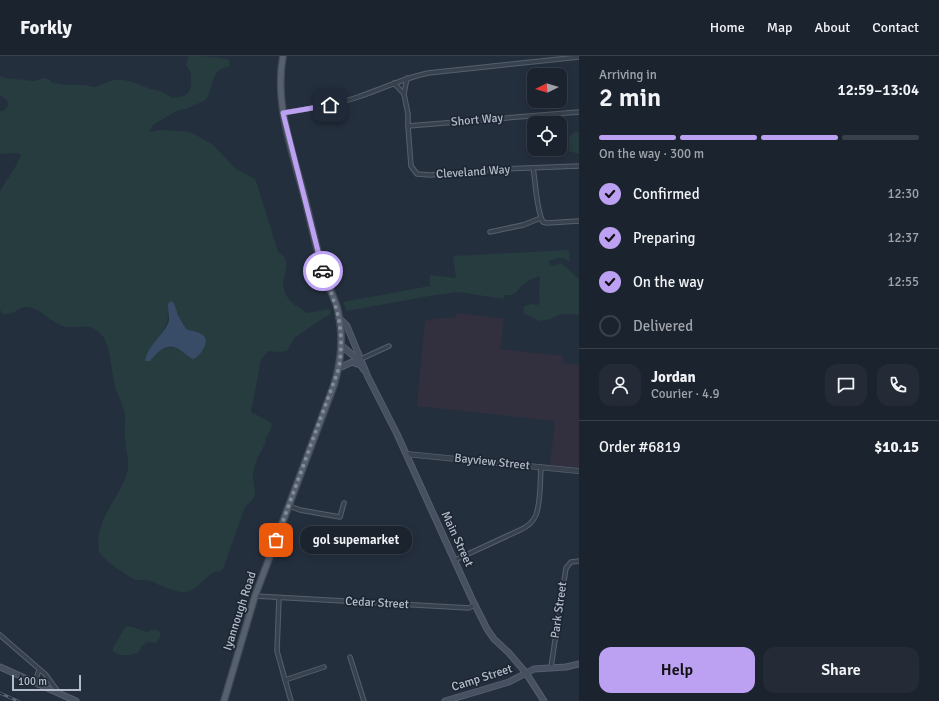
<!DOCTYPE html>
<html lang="en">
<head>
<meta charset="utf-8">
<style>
  body { margin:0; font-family:Signika,sans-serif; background:#242b36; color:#f1f3f6; height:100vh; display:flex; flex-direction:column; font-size:15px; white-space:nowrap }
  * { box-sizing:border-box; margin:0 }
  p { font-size:13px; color:#a0a4aa }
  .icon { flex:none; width:22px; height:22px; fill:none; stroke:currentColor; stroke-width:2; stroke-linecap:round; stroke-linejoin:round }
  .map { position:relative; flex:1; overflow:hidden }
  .side { display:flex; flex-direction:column; background:#1b232e; width:360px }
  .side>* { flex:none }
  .needle { width:26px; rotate:265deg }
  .tools { position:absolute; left:527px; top:12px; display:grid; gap:8px }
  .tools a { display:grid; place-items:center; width:40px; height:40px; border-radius:8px; background:#1b232e; box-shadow:0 2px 10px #0003,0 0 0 1px #39404a; font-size:20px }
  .scale { position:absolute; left:12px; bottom:10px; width:69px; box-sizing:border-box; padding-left:4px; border:2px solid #b4bcc9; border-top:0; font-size:11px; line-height:14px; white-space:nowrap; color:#b4bcc9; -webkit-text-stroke:3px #1d2633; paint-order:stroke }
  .pin { position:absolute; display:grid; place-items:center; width:34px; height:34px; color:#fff; margin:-17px; border-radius:8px; box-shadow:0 2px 6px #0006 }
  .courier { position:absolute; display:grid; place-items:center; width:40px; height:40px; margin:-20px; border:3px solid #bca0f2; border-radius:50%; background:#fff; color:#222; box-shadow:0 1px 5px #0007 }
  .bubble { position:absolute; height:28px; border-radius:12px; background:#1b232e; box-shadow:0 2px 10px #0003,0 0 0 1px #39404a; font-size:13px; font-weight:600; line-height:28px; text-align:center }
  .summary em { font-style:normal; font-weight:600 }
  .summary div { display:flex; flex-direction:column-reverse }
  .summary { display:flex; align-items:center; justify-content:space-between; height:68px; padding:0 20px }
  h1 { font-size:26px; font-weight:600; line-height:30px }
  .bar { display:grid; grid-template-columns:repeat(4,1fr); gap:6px 4px; align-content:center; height:48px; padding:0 20px }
  .bar i { height:5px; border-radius:3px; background:#39404a }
  .bar .selected { background:#bca0f2 }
  .bar p { grid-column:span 4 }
  .line { display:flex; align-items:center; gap:10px; padding:0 20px; border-top:1px solid #39404a }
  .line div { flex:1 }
  .round { display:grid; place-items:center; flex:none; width:42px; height:42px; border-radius:12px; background:#242b36 }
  ol { padding:0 20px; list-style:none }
  li { display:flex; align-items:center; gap:12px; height:44px }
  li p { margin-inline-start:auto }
  li .icon { padding:4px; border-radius:50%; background:#bca0f2; color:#111; stroke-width:4 }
  li:last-child { color:#a0a4aa }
  li i { width:22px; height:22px; border:2px solid #39404a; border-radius:50% }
  .primary-button { display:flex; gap:8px; margin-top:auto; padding:8px 20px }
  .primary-button a { flex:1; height:46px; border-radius:12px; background:#bca0f2; color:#111; font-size:16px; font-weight:600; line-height:46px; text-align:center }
  .primary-button a+a { background:#242b36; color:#f1f3f6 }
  header { display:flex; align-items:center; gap:24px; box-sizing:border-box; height:56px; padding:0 20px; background:#1b232e; border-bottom:1px solid #39404a }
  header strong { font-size:19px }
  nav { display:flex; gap:22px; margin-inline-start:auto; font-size:14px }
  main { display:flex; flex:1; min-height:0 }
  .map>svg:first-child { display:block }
  .medical { fill:#32303f }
  .green { fill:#263c3f; fill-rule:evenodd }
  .water { fill:#394c67 }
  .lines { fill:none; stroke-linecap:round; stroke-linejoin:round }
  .minor-casing { stroke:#565f6c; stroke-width:5.5 }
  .tertiary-casing { stroke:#565f6c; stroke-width:6 }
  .secondary-casing { stroke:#565f6c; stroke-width:7 }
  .primary-casing { stroke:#414a57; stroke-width:8 }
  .minor { stroke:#38414e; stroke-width:3.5 }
  .tertiary { stroke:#38414e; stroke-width:4.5 }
  .secondary { stroke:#465061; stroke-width:5 }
  .primary { stroke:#56606e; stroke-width:5.5 }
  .rail-casing { stroke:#5a6575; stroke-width:3 }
  .rail { stroke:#1d2633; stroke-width:1.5; stroke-dasharray:4.5; stroke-linecap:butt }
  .done { stroke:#828b98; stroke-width:4; stroke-dasharray:0 7.2 }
  .route { stroke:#bca0f2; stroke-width:5 }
  .labels { text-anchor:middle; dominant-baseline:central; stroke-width:3.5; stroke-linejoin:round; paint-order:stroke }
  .street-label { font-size:12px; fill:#b4bcc9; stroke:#1d2633 }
</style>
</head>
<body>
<header>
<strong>Forkly</strong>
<nav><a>Home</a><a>Map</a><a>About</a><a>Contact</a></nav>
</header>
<main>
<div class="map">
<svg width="579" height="645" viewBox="0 0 579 645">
  <rect width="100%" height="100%" fill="#242f3e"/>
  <polygon class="medical" points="458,257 504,263 500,293 563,300 563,307 579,309 579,412 550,409 555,365 417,350 425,265 439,262 454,262"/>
  <g class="green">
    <path d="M189 0C202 0 217 0 229 4L230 10 221 13 217 16 214 21 208 41 204 45 186 53 178 54 153 69 149 76 159 74 179 75 189 76 196 79 212 88 236 113 255 123 258 131 278 196C295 205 280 219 284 233 286 245 299 252 308 257L329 253 331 255 330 259 325 261 294 282 287 295 280 296 268 295 261 304 251 356 270 366 272 369 268 379 265 381 266 386 258 401 253 416V423L255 436 254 442 245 451 223 513C220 516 219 515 215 516 204 520 198 535 185 536 179 537 168 532 162 530 158 529 155 526 151 525 146 523 141 525 136 524 129 521 101 503 99 495 94 466 117 445 126 420 131 407 126 397 125 384 124 376 126 368 125 360 124 351 119 342 116 334 111 319 112 288 100 277 88 265 76 274 63 270 50 266 39 250 25 251 16 252 14 260 3 258L0 254V135C7 123 16 112 21 99L16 97 0 98V55H3C12 47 8 45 0 39V20L5 22 34 25 44 22 50 24 52 27 67 29H84L95 31 113 24H124L136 27 150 33 160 35 173 42 184 40 188 37 191 31V17L186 8ZM176 254 186 273 203 279 189 301 177 292 166 291 145 303C151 288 169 274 168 257Z"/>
    <polygon points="575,75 579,77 579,98 569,95 569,81"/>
    <path d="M569 194 570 206C562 200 558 202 549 205V208L553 210 561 207 579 223V259L574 258H563L556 260 551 263 539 265 530 260 524 258 523 251 531 248 537 249 540 247 539 236 540 220C535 222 530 223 525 227 516 233 518 241 504 239V243L458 236 435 239 347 255 343 246 430 230V219L456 222 453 200Z"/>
    <path d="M126 570 133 571 144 575 147 576 151 574H158L160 576V581L156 587 147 586 141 591 139 596C130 600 121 601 113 595V592Z"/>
  </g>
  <path class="water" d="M171 245 174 247 178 259 186 273C191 275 201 276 204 280 210 286 200 301 193 303 187 300 182 295 177 292 164 287 157 297 150 305H145C147 290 166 277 169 264 169 259 168 253 168 248Z"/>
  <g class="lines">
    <g class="minor-casing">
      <g id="minor">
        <polyline points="407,22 404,38 408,58 408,70 579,56"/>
        <polyline points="394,27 404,38"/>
        <path d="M283 57C308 53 334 49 358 41 382 33 404 22 428 17L579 1"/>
        <polyline points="408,70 411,110 417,118 430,119 501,113 579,110"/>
        <path d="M533 112C536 128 536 152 543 166L547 167 579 165"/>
        <polyline points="490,176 523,169 541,162"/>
        <polyline points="361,303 389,290"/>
        <polyline points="289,450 300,454 340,461 344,447"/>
        <path d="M455 504 520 474C527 471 533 466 536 459 541 445 540 426 541 411"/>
        <polyline points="255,540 469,552 474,549"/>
        <polyline points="279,542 277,595 291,645"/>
        <polyline points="0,579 45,618 59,637"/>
        <polyline points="350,601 364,645"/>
        <polyline points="551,611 566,512 571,506 579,505"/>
        <polyline points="285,624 324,611"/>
        <polyline points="35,626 39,614"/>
      </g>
    </g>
    <g class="tertiary-casing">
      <polyline id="tertiary" points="406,398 579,415"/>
    </g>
    <g class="secondary-casing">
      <g id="secondary">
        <polyline points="339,262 347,270 368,321 397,378 472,543 487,573 494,583 509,597 526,617 544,645"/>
        <polyline points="342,290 356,302 364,314"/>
        <polyline points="339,312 352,306 360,309"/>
        <polyline points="0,611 76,645"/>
        <polyline points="445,645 509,626 534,613 566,611 579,608"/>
      </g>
    </g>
    <g class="primary-casing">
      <path id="primary" d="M224 645 255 540 334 329C342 303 344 278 337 251 333 239 327 227 323 214 316 191 311 167 305 143 293 97 274 48 283 0"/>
    </g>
    <use href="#minor" class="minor"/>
    <use href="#tertiary" class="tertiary"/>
    <use href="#secondary" class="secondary"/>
    <use href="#primary" class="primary"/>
    <g class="rail-casing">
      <polyline id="rail" points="0,637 18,645"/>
    </g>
    <use href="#rail" class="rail"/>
  </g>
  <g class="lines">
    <path class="done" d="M276 484 339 312C345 272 337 252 323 215"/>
    <polyline class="route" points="323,215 283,57 330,49"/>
  </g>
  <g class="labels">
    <g class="street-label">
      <text transform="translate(477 64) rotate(-5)">Short Way</text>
      <text transform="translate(473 116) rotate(-4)">Cleveland Way</text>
      <text transform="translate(492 406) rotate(6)">Bayview Street</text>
      <text transform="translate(457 483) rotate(65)">Main Street</text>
      <text transform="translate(377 547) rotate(3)">Cedar Street</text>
      <text transform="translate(559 554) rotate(-82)">Park Street</text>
      <text transform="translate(240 555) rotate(-72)">Iyannough Road</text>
      <text transform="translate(482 622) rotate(-18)">Camp Street</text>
    </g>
  </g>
</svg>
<div class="tools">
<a><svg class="needle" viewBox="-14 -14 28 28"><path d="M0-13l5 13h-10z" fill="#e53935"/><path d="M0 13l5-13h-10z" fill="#a0a4aa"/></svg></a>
<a><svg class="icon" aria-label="locate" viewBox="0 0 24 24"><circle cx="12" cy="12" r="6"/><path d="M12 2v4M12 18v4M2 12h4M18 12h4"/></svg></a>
</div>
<div class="scale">100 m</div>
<div class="pin" style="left:276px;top:484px;background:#ea580c"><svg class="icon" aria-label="bag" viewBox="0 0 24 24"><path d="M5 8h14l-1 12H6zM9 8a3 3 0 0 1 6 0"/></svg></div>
<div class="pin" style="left:330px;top:49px;background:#1f2937"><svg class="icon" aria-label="home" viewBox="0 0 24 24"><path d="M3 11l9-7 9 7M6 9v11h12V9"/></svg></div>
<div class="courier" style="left:323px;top:215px"><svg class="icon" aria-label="car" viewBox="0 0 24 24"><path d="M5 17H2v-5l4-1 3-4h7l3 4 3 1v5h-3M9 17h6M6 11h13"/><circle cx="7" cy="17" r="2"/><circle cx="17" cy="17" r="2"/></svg></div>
<div class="bubble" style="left:300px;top:470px;width:112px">gol supemarket</div>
</div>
<section class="side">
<div class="summary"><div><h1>2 min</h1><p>Arriving in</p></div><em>12:59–13:04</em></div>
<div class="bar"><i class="selected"></i><i class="selected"></i><i class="selected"></i><i></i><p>On the way · 300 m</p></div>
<ol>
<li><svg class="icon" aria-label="check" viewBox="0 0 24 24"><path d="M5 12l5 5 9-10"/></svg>Confirmed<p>12:30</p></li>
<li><svg class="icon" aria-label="check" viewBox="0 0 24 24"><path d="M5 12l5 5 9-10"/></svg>Preparing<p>12:37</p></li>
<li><svg class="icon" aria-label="check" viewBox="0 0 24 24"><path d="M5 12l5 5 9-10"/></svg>On the way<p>12:55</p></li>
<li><i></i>Delivered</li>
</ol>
<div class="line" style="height:72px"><a class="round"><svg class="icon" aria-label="person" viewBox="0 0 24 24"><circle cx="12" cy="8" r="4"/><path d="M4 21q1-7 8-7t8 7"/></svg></a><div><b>Jordan</b><p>Courier · 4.9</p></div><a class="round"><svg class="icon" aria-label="chat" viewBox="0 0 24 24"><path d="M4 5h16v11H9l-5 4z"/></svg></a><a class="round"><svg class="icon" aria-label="phone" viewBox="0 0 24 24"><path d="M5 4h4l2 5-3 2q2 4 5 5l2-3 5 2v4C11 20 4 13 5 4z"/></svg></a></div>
<div class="line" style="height:52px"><div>Order #6819</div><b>$10.15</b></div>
<div class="primary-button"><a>Help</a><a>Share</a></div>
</section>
</main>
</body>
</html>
